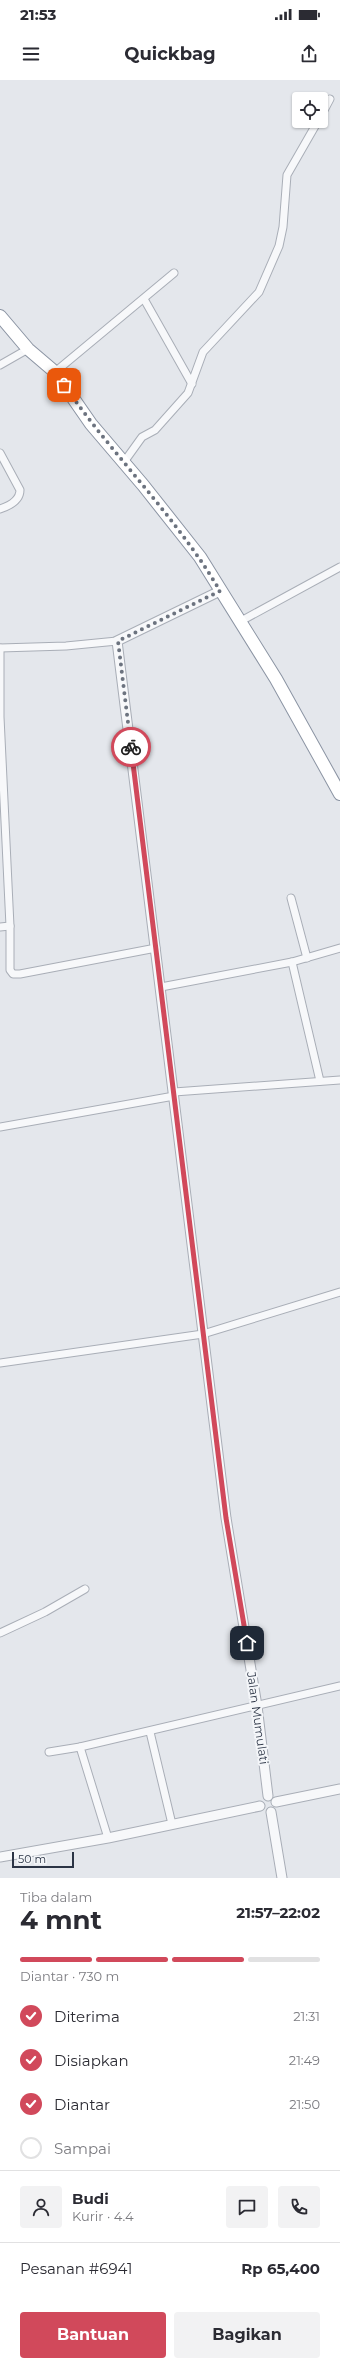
<!DOCTYPE html>
<html lang="id">
<head>
<meta charset="utf-8">
<style>
  body { margin:0; font-family:Montserrat,sans-serif; background:#f2f2f3; color:#2b2b33; height:100vh; display:flex; flex-direction:column; font-size:15px; white-space:nowrap }
  * { box-sizing:border-box; margin:0 }
  p { font-size:13px; color:#7c7c81 }
  .icon { flex:none; width:22px; height:22px; fill:none; stroke:currentColor; stroke-width:2; stroke-linecap:round; stroke-linejoin:round }
  .map { position:relative; height:1798px; overflow:hidden }
  .sheet { display:flex; flex-direction:column; background:#fff; flex:1 }
  .sheet>* { flex:none }
  .buttons { position:absolute; left:292px; top:12px; display:grid; gap:8px }
  .buttons a { display:grid; place-items:center; width:36px; height:36px; border-radius:4px; background:#fff; box-shadow:0 1px 3px #0004; font-size:20px }
  .scale { position:absolute; left:12px; bottom:10px; width:62px; box-sizing:border-box; padding-left:4px; border:2px solid #2b3445; border-top:0; font-size:11px; line-height:14px; white-space:nowrap; color:#2b3445; -webkit-text-stroke:3px #f4f6f9; paint-order:stroke }
  .pin { position:absolute; display:grid; place-items:center; width:34px; height:34px; color:#fff; margin:-17px; border-radius:8px; box-shadow:0 2px 6px #0006 }
  .courier { position:absolute; display:grid; place-items:center; width:40px; height:40px; margin:-20px; border:3px solid #d1495b; border-radius:50%; background:#fff; color:#222; box-shadow:0 1px 5px #0007 }
  .headline em { font-style:normal; font-weight:700 }
  .headline div { display:flex; flex-direction:column-reverse }
  .headline { display:flex; align-items:center; justify-content:space-between; height:68px; padding:0 20px }
  h1 { font-size:26px; font-weight:700; line-height:30px }
  .bar { display:grid; grid-template-columns:repeat(4,1fr); gap:6px 4px; align-content:center; height:48px; padding:0 20px }
  .bar i { height:5px; border-radius:3px; background:#e1e1e2 }
  .bar .selected { background:#d1495b }
  .bar p { grid-column:span 4 }
  .line { display:flex; align-items:center; gap:10px; padding:0 20px; border-top:1px solid #e1e1e2 }
  .line div { flex:1 }
  .round { display:grid; place-items:center; flex:none; width:42px; height:42px; border-radius:4px; background:#f2f2f3 }
  ol { padding:0 20px; list-style:none }
  li { display:flex; align-items:center; gap:12px; height:44px }
  li p { margin-inline-start:auto }
  li .icon { padding:4px; border-radius:50%; background:#d1495b; color:#fff; stroke-width:4 }
  li:last-child { color:#7c7c81 }
  li i { width:22px; height:22px; border:2px solid #e1e1e2; border-radius:50% }
  .primary-button { display:flex; gap:8px; margin-top:auto; padding:8px 20px }
  .primary-button a { flex:1; height:46px; border-radius:4px; background:#d1495b; color:#fff; font-size:16px; font-weight:700; line-height:46px; text-align:center }
  .primary-button a+a { background:#f2f2f3; color:#2b2b33 }
  .status { display:flex; justify-content:space-between; align-items:center; height:28px; padding:0 20px; background:#fff; direction:ltr }
  .status svg { height:11px; fill:currentColor }
  header { display:flex; justify-content:space-between; align-items:center; height:52px; padding:0 20px; background:#fff; font-size:18px; font-weight:700 }
  .map>svg:first-child { display:block }
  .lines { fill:none; stroke-linecap:round; stroke-linejoin:round }
  .minor-casing { stroke:#a9aeb7; stroke-width:9 }
  .tertiary-casing { stroke:#a9aeb7; stroke-width:11 }
  .trunk-casing { stroke:#8b94a3; stroke-width:14 }
  .minor { stroke:#f7f8fa; stroke-width:7 }
  .tertiary { stroke:#f7f8fa; stroke-width:9 }
  .trunk { stroke:#fff; stroke-width:12 }
  .done { stroke:#6c737f; stroke-width:4; stroke-dasharray:0 7.2 }
  .route { stroke:#d1495b; stroke-width:5 }
  .labels { text-anchor:middle; dominant-baseline:central; stroke-width:4; stroke-linejoin:round; paint-order:stroke }
  .street-label { font-size:12px; fill:#2b3445; stroke:#f4f6f9 }
</style>
</head>
<body>
<div class="status"><b>21:53</b><svg viewBox="0 0 49 12"><path d="M0 12V9h3v3zM5 12V6h3v6zM10 12V3h3v9zM15 12V0h3v12zM26 1h20v11H26zM47 4h2v5h-2z"/></svg></div>
<header><svg class="icon" aria-label="menu" viewBox="0 0 24 24"><path d="M4 6h16M4 12h16M4 18h16"/></svg>Quickbag<svg class="icon" aria-label="share" viewBox="0 0 24 24"><path d="M12 15V3M7 8l5-5 5 5M5 13v7h14v-7"/></svg></header>
<div class="map">
<svg width="340" height="1798" viewBox="0 0 340 1798">
  <rect width="100%" height="100%" fill="#e4e7ec"/>
  <g class="lines">
    <g class="minor-casing">
      <g id="minor">
        <polyline points="321,36 330,19"/>
        <polyline points="144,219 192,304"/>
        <polyline points="0,285 28,269"/>
        <polyline points="55,292 174,193"/>
        <path d="M0 373 20 410C20 421 9 426 0 429"/>
        <polyline points="124,382 142,357 155,350 188,313 203,272 259,212 279,166 283,147 287,95 318,41"/>
        <polyline points="241,541 340,487"/>
        <polyline points="0,568 0,637 10,846 10,890 13,894 20,894 156,868"/>
        <polyline points="0,568 66,566 117,561"/>
        <polyline points="291,818 307,878"/>
        <polyline points="0,847 10,846"/>
        <polyline points="292,882 320,1001"/>
        <polyline points="161,907 292,882 340,868"/>
        <polyline points="174,1012 340,1000"/>
        <polyline points="0,1047 174,1016"/>
        <polyline points="0,1283 203,1254 340,1212"/>
        <polyline points="0,1553 45,1532 85,1509"/>
        <polyline points="150,1652 172,1744"/>
        <polyline points="49,1672 80,1667"/>
        <polyline points="108,1758 80,1667 340,1606"/>
      </g>
    </g>
    <g class="tertiary-casing">
      <g id="tertiary">
        <polyline points="220,511 117,561 226,1438 257,1626 268,1716"/>
        <polyline points="276,1722 340,1709"/>
        <polyline points="271,1732 282,1798"/>
        <polyline points="0,1777 108,1758 260,1726"/>
      </g>
    </g>
    <g class="trunk-casing">
      <polyline id="trunk" points="0,236 28,269 55,292 91,344 143,405 200,477 276,599 340,714"/>
    </g>
    <use href="#minor" class="minor"/>
    <use href="#tertiary" class="tertiary"/>
    <use href="#trunk" class="trunk"/>
  </g>
  <g class="lines">
    <path class="done" d="M64 305C113 376 176 436 220 511L118 561 131 667"/>
    <polyline class="route" points="131,667 226,1438 247,1563"/>
  </g>
  <g class="labels">
    <g class="street-label">
      <text transform="translate(258 1638) rotate(82)">Jalan Mumulati</text>
    </g>
  </g>
</svg>
<div class="buttons">
<a><svg class="icon" aria-label="locate" viewBox="0 0 24 24"><circle cx="12" cy="12" r="6"/><path d="M12 2v4M12 18v4M2 12h4M18 12h4"/></svg></a>
</div>
<div class="scale">50 m</div>
<div class="pin" style="left:64px;top:305px;background:#ea580c"><svg class="icon" aria-label="bag" viewBox="0 0 24 24"><path d="M5 8h14l-1 12H6zM9 8a3 3 0 0 1 6 0"/></svg></div>
<div class="pin" style="left:247px;top:1563px;background:#1f2937"><svg class="icon" aria-label="home" viewBox="0 0 24 24"><path d="M3 11l9-7 9 7M6 9v11h12V9"/></svg></div>
<div class="courier" style="left:131px;top:667px"><svg class="icon" aria-label="bike" viewBox="0 0 24 24"><circle cx="6" cy="16" r="4"/><circle cx="18" cy="16" r="4"/><path d="M6 16l4-8h5l3 8M10 8l3 8H6M13 5h3"/></svg></div>
</div>
<section class="sheet">
<div class="headline"><div><h1>4 mnt</h1><p>Tiba dalam</p></div><em>21:57–22:02</em></div>
<div class="bar"><i class="selected"></i><i class="selected"></i><i class="selected"></i><i></i><p>Diantar · 730 m</p></div>
<ol>
<li><svg class="icon" aria-label="check" viewBox="0 0 24 24"><path d="M5 12l5 5 9-10"/></svg>Diterima<p>21:31</p></li>
<li><svg class="icon" aria-label="check" viewBox="0 0 24 24"><path d="M5 12l5 5 9-10"/></svg>Disiapkan<p>21:49</p></li>
<li><svg class="icon" aria-label="check" viewBox="0 0 24 24"><path d="M5 12l5 5 9-10"/></svg>Diantar<p>21:50</p></li>
<li><i></i>Sampai</li>
</ol>
<div class="line" style="height:72px"><a class="round"><svg class="icon" aria-label="person" viewBox="0 0 24 24"><circle cx="12" cy="8" r="4"/><path d="M4 21q1-7 8-7t8 7"/></svg></a><div><b>Budi</b><p>Kurir · 4.4</p></div><a class="round"><svg class="icon" aria-label="chat" viewBox="0 0 24 24"><path d="M4 5h16v11H9l-5 4z"/></svg></a><a class="round"><svg class="icon" aria-label="phone" viewBox="0 0 24 24"><path d="M5 4h4l2 5-3 2q2 4 5 5l2-3 5 2v4C11 20 4 13 5 4z"/></svg></a></div>
<div class="line" style="height:52px"><div>Pesanan #6941</div><b>Rp 65,400</b></div>
<div class="primary-button"><a>Bantuan</a><a>Bagikan</a></div>
</section>
</body>
</html>
